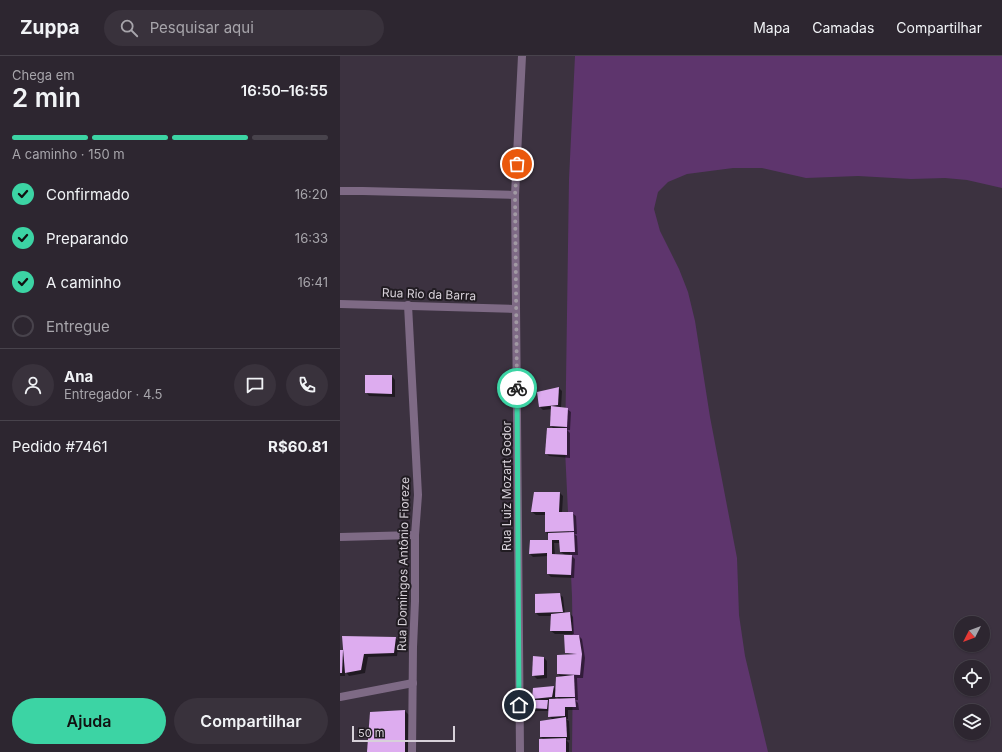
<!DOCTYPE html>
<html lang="pt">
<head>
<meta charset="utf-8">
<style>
  body { margin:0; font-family:Inter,sans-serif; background:#39323c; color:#f1f3f6; height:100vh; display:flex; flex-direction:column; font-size:15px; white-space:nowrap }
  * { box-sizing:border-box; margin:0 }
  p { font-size:13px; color:#a7a5ab }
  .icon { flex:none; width:22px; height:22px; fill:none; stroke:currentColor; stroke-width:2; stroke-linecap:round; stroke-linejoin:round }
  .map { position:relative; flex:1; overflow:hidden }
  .sheet { display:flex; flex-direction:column; background:#2d2630; width:340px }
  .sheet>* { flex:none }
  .needle { width:26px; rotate:228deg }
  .tools { position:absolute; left:614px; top:560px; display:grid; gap:8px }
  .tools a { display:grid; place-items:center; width:36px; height:36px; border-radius:50%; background:#2d2630; box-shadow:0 1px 3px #0004,0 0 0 1px #48434c; font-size:20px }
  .scale { position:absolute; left:12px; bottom:10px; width:103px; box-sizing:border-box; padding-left:4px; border:2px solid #d7d1d9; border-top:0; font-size:11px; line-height:14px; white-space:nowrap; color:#d7d1d9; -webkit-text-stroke:3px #211c22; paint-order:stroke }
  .pin { position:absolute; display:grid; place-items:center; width:34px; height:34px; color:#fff; margin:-17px; border:2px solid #fff; border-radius:50%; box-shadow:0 1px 4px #0007 }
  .courier { position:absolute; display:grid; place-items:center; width:40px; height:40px; margin:-20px; border:3px solid #3cd4a4; border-radius:50%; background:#fff; color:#222; box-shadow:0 1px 5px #0007 }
  .head em { font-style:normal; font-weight:600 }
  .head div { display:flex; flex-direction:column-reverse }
  .head { display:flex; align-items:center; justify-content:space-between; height:68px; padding:0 12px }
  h1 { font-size:26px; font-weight:600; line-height:30px }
  .bar { display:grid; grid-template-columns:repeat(4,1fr); gap:6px 4px; align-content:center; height:48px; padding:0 12px }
  .bar i { height:5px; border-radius:3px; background:#48434c }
  .bar .current { background:#3cd4a4 }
  .bar p { grid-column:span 4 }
  .line { display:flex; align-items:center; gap:10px; padding:0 12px; border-top:1px solid #48434c }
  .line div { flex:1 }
  .round { display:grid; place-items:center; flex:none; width:42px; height:42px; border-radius:21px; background:#39323c }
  ol { padding:0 12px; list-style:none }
  li { display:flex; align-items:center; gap:12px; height:44px }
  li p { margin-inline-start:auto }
  li .icon { padding:4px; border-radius:50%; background:#3cd4a4; color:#111; stroke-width:4 }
  li:last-child { color:#a7a5ab }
  li i { width:22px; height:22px; border:2px solid #48434c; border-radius:50% }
  .cta { display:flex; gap:8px; margin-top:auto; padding:8px 12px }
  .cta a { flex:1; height:46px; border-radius:24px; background:#3cd4a4; color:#111; font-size:16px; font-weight:600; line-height:46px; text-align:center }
  .cta a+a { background:#39323c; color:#f1f3f6 }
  header { display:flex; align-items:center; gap:24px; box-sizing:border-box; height:56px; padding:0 20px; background:#2d2630; border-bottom:1px solid #48434c }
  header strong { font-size:19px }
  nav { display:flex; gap:22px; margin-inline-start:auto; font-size:14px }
  .search { width:280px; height:36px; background:#39323c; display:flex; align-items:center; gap:10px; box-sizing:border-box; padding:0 14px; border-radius:22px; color:#a7a5ab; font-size:15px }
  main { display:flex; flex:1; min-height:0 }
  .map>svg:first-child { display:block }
  .green { fill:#5e356d }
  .shadow { fill:#0007; fill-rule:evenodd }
  .building { fill:#ddacef }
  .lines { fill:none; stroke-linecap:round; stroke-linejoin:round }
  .minor { stroke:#7e6a85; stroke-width:8 }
  .done { stroke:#a199a3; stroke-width:4; stroke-dasharray:0 7.2 }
  .route { stroke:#3cd4a4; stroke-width:5 }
  .labels { text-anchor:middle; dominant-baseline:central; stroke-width:4; stroke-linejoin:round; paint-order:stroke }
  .street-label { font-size:12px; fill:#d7d1d9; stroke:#211c22 }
</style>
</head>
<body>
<header>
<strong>Zuppa</strong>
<div class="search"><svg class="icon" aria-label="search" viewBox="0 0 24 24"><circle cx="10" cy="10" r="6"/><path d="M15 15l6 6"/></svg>Pesquisar aqui</div>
<nav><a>Mapa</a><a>Camadas</a><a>Compartilhar</a></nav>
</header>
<main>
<section class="sheet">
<div class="head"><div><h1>2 min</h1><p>Chega em</p></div><em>16:50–16:55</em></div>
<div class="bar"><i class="current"></i><i class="current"></i><i class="current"></i><i></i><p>A caminho · 150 m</p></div>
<ol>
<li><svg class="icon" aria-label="check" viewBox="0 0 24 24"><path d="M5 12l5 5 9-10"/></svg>Confirmado<p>16:20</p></li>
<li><svg class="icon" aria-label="check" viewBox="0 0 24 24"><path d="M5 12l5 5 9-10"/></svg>Preparando<p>16:33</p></li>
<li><svg class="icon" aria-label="check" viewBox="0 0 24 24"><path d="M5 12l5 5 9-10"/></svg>A caminho<p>16:41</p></li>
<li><i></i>Entregue</li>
</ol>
<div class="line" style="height:72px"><a class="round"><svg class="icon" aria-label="person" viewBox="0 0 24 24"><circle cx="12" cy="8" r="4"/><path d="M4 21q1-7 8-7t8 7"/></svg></a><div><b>Ana</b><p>Entregador · 4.5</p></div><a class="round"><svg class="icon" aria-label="chat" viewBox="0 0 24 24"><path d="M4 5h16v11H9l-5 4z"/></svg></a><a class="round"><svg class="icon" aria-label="phone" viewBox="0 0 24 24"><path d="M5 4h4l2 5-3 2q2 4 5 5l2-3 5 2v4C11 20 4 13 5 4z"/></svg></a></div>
<div class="line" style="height:52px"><div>Pedido #7461</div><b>R$60.81</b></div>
<div class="cta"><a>Ajuda</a><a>Compartilhar</a></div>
</section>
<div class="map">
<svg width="662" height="696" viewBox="0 0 662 696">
  <rect width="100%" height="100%" fill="#3c3240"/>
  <polygon class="green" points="235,0 662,0 662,132 627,124 605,122 571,123 518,120 466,122 422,112 393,112 347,118 328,126 318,136 314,153 320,175 339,213 348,236 355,265 370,361 397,502 399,559 405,600 428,696 232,696 233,601 232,540 225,393 229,123"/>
  <g class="shadow">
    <polygon points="52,320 55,324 55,341 29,340 26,336"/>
    <polygon points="219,332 222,335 221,352 227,353 231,356 230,374 227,374 230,377 230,402 209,400 206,397 214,373 211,370 212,353 203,354 200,351"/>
    <path d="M220 437 223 440 222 457H232L236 460 237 478H234L237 480 238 499H231L235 503 234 522 211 521 208 518V500L193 501 190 498 209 485V480L206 476V459H196L192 456ZM214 487H220L221 496 225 499H215Z"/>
    <polygon points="219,538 223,541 225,558 230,557 233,561 234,578 215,578 211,575 212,560 199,560 196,557"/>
    <path d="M239 580 242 583 245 602 243 622H237L238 644H235L238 647 239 654H228V663H226L229 665 230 684H226L229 687V696H200L204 684 201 681V666L213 664 209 660 210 655H195L192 651 195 645 193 642 214 631 217 635 221 621 218 618 229 599 226 597ZM216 640 220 644H215Z"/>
    <polygon points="55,582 59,585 57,600 28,601 25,617 9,620 5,615 5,620 0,620 0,595 4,595"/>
    <polygon points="204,602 207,605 207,622 197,623 193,619"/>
    <polygon points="65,655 70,660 70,696 28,696 30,657"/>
  </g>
  <g class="building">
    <polygon points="25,319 52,319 52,338 25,337"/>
    <polygon points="219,331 218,349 199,351 197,336"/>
    <polygon points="211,350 228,352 227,371 210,370"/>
    <polygon points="207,372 227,372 227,399 205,398"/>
    <polygon points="194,436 220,436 219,456 233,456 234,475 205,476 205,456 191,456"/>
    <polygon points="234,476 235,496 220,496 219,484 212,484 212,498 232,499 231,519 207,518 207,497 189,498 190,484 208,484 208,477"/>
    <polygon points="220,537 223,556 195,557 195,538"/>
    <polygon points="230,556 232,575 210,575 211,558"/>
    <polygon points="224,579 239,579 242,598 240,619 217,618 217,599 237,598 225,597"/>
    <polygon points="2,580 56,581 54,597 24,598 21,614 5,617"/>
    <polygon points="0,594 3,594 2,617 0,617"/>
    <polygon points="193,600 204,601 204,619 192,620"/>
    <polygon points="234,619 235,641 215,641 216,621"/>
    <polygon points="214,630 212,641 192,643 193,632"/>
    <polygon points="235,642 236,651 225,651 225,660 208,661 209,643"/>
    <polygon points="192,644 208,644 207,653 190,652"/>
    <polygon points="65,654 65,696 27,696 30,656"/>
    <polygon points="226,661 227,681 200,681 200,665"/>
    <polygon points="226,682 226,696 199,696 199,683"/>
  </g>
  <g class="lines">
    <g class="minor">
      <polyline points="0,135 23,135 175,139"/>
      <polyline points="0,248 176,253"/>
      <polyline points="68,249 78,439 75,479 75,545 73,591 72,696"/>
      <polyline points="0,481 75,479"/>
      <polyline points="0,641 73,627"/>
      <polyline points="180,696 175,139 182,0"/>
    </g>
  </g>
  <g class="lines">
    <polyline class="done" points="177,108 175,139 177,332"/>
    <polyline class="route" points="177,332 179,649"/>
  </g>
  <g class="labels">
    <g class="street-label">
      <text transform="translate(89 238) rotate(2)">Rua Rio da Barra</text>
      <text transform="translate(166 430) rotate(-90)">Rua Luiz Mozart Godor</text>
      <text transform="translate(63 508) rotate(-89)">Rua Domingos Antônio Fioreze</text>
    </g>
  </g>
</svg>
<div class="tools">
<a><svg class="needle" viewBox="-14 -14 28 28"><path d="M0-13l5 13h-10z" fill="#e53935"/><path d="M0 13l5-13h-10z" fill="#a7a5ab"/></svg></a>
<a><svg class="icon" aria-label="locate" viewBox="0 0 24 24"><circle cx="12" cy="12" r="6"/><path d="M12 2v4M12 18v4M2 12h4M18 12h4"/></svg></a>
<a><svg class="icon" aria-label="layers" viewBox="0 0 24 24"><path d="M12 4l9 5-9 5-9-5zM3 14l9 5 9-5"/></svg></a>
</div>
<div class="scale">50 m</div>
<div class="pin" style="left:177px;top:108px;background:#ea580c"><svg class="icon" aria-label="bag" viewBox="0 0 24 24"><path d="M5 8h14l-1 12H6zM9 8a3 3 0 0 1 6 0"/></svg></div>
<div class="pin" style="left:179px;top:649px;background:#1f2937"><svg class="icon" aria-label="home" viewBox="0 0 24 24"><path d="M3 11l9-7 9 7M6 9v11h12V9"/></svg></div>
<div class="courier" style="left:177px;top:332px"><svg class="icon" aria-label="bike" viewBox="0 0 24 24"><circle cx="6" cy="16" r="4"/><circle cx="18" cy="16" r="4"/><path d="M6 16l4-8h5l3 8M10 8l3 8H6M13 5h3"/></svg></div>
</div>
</main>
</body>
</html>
